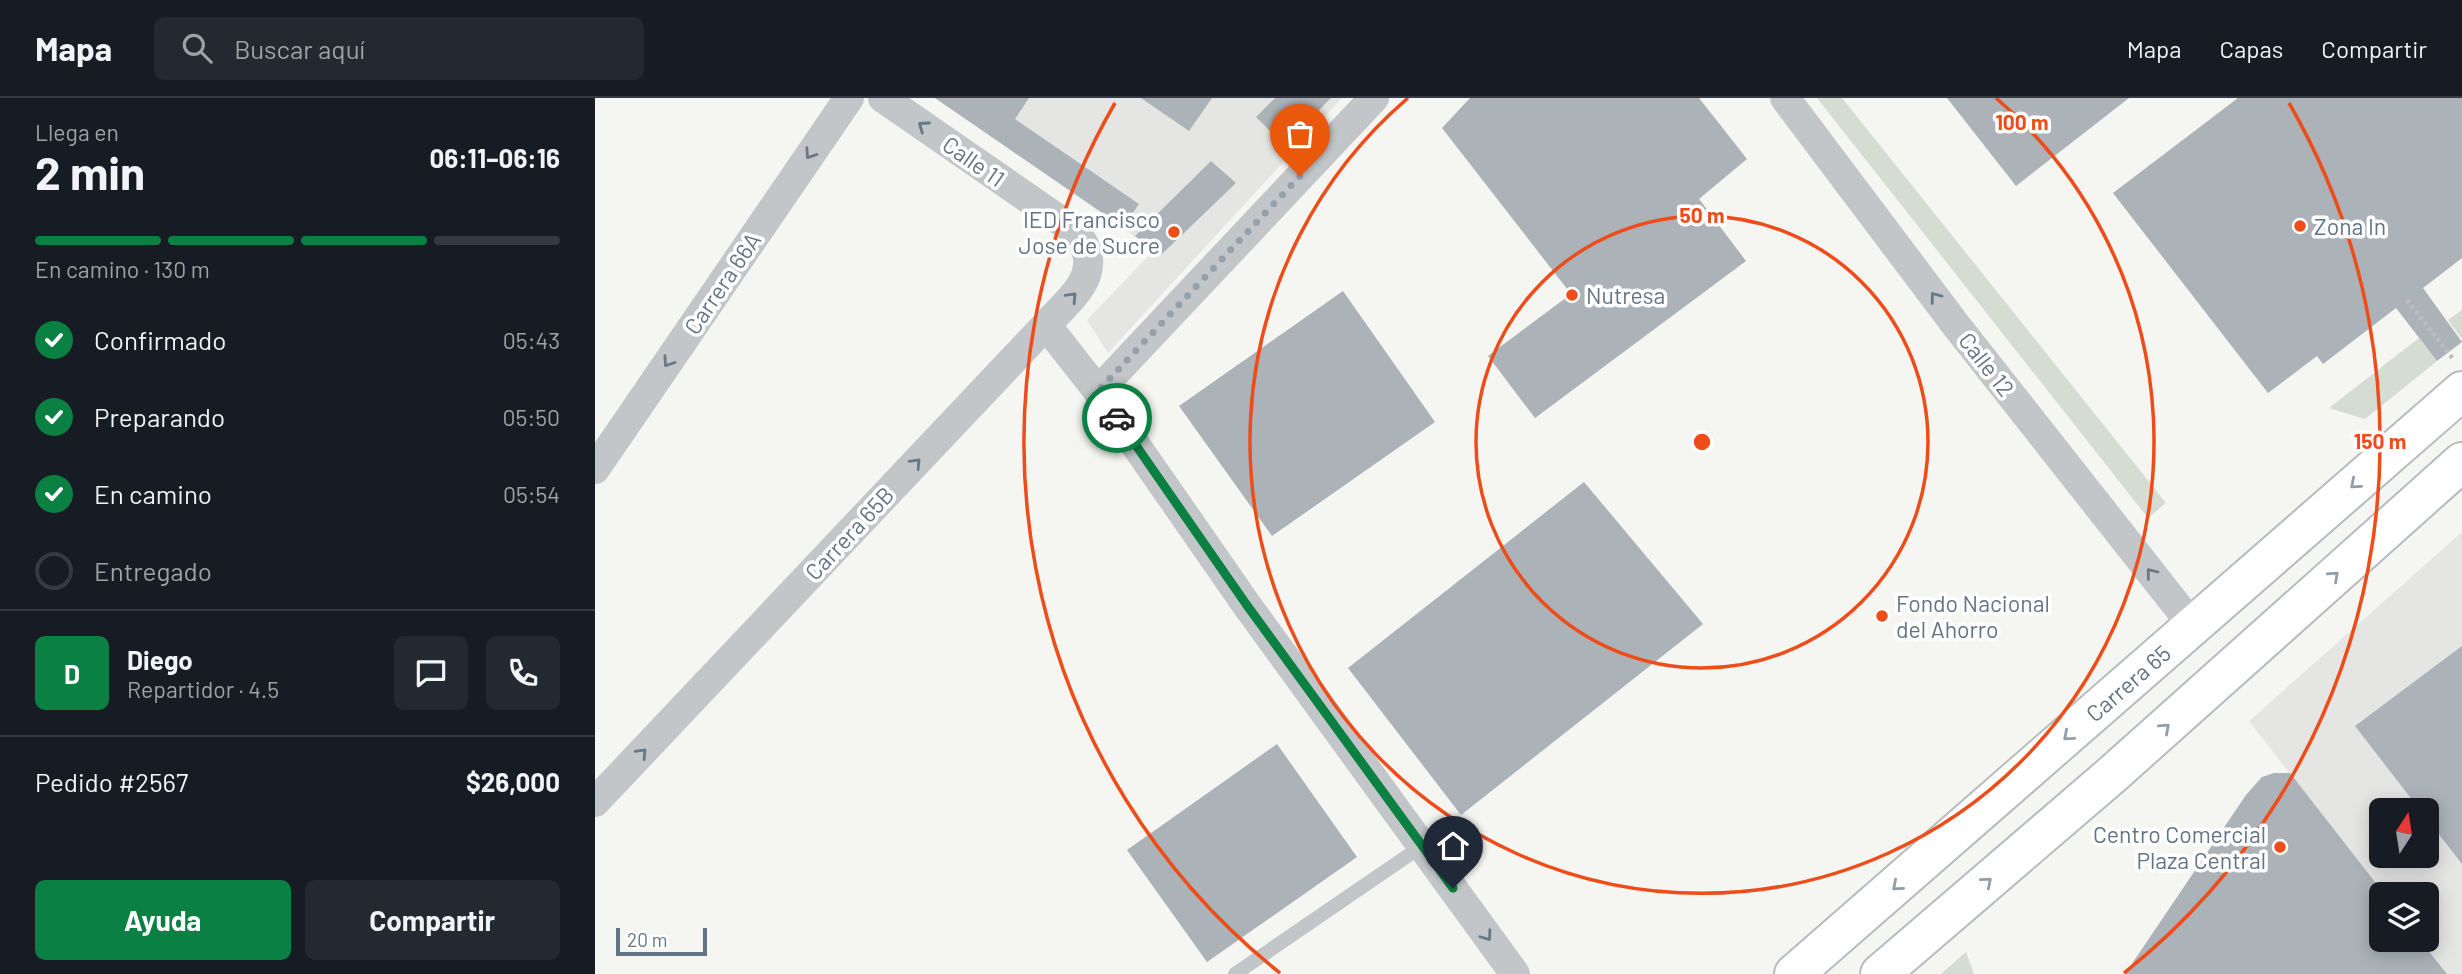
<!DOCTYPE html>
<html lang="es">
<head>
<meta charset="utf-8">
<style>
  body { margin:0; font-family:Barlow,sans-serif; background:#242831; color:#f1f3f6; height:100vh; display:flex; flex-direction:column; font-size:26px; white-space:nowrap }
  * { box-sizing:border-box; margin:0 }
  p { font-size:23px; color:#9ea1a6 }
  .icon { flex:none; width:38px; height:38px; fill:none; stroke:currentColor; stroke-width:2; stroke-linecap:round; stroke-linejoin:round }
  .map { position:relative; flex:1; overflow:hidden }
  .details { display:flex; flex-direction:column; background:#171b24; width:595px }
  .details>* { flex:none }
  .needle { width:46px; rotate:12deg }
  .tools { position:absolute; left:1774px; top:700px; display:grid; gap:14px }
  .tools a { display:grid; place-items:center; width:70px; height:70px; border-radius:10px; background:#171b24; box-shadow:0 4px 18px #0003; font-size:35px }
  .scale { position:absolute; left:21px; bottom:18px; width:91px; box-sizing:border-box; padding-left:7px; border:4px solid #627484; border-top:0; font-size:19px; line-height:24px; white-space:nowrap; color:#627484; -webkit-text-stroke:5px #fff; paint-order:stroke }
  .pin { position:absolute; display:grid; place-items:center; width:60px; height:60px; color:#fff; margin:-72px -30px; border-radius:50% 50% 50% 0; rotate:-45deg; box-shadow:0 0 7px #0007 }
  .pin .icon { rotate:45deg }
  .courier { position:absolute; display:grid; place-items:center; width:70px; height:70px; margin:-35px; border:5px solid #0b8043; border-radius:50%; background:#fff; color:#222; box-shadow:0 2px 9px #0007 }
  .summary em { font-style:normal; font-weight:700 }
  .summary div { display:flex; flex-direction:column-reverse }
  .summary { display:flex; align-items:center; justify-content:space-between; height:119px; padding:0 35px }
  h1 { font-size:46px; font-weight:700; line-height:52px }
  .bar { display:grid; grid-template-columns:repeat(4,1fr); gap:10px 7px; align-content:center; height:84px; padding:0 35px }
  .bar i { height:9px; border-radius:5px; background:#363941 }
  .bar .current { background:#0b8043 }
  .bar p { grid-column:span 4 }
  .line { display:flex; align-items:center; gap:18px; padding:0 35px; border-top:2px solid #363941 }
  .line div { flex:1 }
  .round { display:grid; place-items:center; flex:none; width:74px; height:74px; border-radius:10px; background:#242831 }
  ol { padding:0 35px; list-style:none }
  li { display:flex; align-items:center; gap:21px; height:77px }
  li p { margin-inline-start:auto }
  li .icon { padding:7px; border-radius:50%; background:#0b8043; color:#fff; stroke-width:4 }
  li:last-child { color:#9ea1a6 }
  li i { width:38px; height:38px; border:4px solid #363941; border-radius:50% }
  .cta { display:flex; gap:14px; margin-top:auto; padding:14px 35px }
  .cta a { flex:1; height:80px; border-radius:10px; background:#0b8043; color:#fff; font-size:28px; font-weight:700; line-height:80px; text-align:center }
  .cta a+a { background:#242831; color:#f1f3f6 }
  header { display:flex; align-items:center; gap:42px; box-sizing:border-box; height:98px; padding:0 35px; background:#171b24; border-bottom:2px solid #363941 }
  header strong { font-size:33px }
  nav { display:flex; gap:38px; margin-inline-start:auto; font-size:24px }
  .search { width:490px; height:63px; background:#242831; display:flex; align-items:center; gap:18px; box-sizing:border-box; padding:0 24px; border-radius:10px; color:#9ea1a6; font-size:26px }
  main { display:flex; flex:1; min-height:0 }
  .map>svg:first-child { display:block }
  .built { fill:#e5e6e4; fill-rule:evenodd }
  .green { fill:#d5dcd1 }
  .building { fill:#abb3b8 }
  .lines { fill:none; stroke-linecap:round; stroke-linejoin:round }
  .secondary-casing { stroke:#b6bbc0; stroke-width:42 }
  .path { stroke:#bbbec0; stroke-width:4.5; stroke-dasharray:3.5 3.5; stroke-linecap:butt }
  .lane { stroke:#c2c6c9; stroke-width:14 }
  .street { stroke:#c2c6c9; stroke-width:30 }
  .secondary { stroke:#fff; stroke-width:38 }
  .oneway { stroke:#677887 }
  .oneway2 { stroke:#919ea9 }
  .done { stroke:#95a1aa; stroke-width:7; stroke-dasharray:0 12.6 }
  .route { stroke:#0b8043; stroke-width:9 }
  .ring { fill:none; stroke:#ee4c18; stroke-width:3.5 }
  .poi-dot { fill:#ee4c18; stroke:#fff; stroke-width:2.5 }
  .labels { text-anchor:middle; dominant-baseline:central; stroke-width:7; stroke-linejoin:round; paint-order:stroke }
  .street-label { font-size:23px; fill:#627484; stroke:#fff }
  .poi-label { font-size:23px; fill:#627484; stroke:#fff; text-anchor:start }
  .centre { fill:#ee4c18; stroke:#fff; stroke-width:3.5 }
  .ring-label { font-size:21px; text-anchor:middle; font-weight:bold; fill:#ee4c18; stroke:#fff; stroke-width:7; stroke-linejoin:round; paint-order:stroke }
</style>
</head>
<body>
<header>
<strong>Mapa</strong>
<div class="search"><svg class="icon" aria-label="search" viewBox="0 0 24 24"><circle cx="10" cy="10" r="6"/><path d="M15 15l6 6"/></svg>Buscar aquí</div>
<nav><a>Mapa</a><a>Capas</a><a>Compartir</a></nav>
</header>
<main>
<section class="details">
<div class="summary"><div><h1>2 min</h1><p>Llega en</p></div><em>06:11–06:16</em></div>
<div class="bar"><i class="current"></i><i class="current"></i><i class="current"></i><i></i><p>En camino · 130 m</p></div>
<ol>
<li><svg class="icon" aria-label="check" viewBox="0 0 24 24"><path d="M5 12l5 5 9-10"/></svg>Confirmado<p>05:43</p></li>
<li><svg class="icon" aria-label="check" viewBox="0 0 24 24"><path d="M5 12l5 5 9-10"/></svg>Preparando<p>05:50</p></li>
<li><svg class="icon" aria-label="check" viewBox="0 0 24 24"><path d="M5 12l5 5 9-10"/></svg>En camino<p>05:54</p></li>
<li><i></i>Entregado</li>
</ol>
<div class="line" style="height:126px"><b class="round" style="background:#0b8043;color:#fff">D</b><div><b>Diego</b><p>Repartidor · 4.5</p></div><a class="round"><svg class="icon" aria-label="chat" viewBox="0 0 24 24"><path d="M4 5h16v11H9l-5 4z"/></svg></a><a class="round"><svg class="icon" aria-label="phone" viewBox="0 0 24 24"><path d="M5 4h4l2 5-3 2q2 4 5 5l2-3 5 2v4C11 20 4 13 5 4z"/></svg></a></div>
<div class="line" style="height:91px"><div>Pedido #2567</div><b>$26,000</b></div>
<div class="cta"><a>Ayuda</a><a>Compartir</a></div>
</section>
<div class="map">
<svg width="1867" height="876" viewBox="0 0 1867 876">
  <rect width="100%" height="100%" fill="#f5f5f1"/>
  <g class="built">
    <polygon points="340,0 747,0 513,255 492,222 559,152"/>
    <path d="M1867 434V876H1852L1825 842H1832V796H1789L1654 623ZM1787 712H1832V758H1787Z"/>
  </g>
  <g class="green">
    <polygon points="1222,0 1247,0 1571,405 1553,420"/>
    <polygon points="1867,212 1867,241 1853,222"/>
    <polygon points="1824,240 1842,263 1770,321 1734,310"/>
    <polygon points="1371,854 1379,876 1346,876"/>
  </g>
  <g class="building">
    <polygon points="340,0 434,0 420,21 544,106 528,129"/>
    <polygon points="546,0 617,0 594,33"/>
    <polygon points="680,0 736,0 689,47 661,19"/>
    <polygon points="875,0 1104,0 1152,61 1104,101 1151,163 940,320 893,258 976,196 847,30"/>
    <polygon points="1352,0 1534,0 1421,88"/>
    <polygon points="1643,0 1867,0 1867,160 1828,190 1867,244 1842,263 1801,210 1728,266 1722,258 1673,295 1518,95"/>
    <polygon points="616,63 641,85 567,156 540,138"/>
    <polygon points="748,193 840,324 677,438 584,308"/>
    <polygon points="989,384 1108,526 866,717 753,570"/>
    <polygon points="1867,548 1867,766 1832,721 1832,712 1825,712 1760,628"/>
    <polygon points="682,646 762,759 612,864 532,752"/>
    <polygon points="1679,675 1695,675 1787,793 1787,842 1825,842 1852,876 1530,876 1651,697 1667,679"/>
  </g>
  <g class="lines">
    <g class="secondary-casing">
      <g id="secondary">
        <polyline points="1199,876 1867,293"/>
        <polyline points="1285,876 1519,675 1867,364"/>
      </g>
    </g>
    <polyline class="path" points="1812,202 1859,262"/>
    <polyline class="lane" points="640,876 827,748"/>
    <g class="street">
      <polyline points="1190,0 1360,226 1598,528"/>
      <polyline points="451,227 503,293 651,506 920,876"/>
      <polyline points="503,293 779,0"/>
      <polyline points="0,371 254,0"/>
      <path d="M0 704 451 227C479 197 513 172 479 132L288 0"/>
    </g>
    <use href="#secondary" class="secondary"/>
  </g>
  <defs><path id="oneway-chevron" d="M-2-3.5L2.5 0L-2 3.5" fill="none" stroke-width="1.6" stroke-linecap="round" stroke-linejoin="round" transform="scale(1.75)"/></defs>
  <g class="oneway">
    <use href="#oneway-chevron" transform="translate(328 28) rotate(-145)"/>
    <use href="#oneway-chevron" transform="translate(215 56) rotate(124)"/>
    <use href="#oneway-chevron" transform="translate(477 199) rotate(-47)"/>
    <use href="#oneway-chevron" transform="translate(1340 199) rotate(-127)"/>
    <use href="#oneway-chevron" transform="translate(73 264) rotate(124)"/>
    <use href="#oneway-chevron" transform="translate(321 365) rotate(-47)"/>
    <use href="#oneway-chevron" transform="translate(1556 475) rotate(-128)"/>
    <use href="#oneway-chevron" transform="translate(47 655) rotate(-47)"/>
    <use href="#oneway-chevron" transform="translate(892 838) rotate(54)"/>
  </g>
  <g class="oneway2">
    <use href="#oneway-chevron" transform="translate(1760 386) rotate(139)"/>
    <use href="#oneway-chevron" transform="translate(1739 478) rotate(-42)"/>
    <use href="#oneway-chevron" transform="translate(1570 630) rotate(-42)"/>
    <use href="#oneway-chevron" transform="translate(1473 638) rotate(139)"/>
    <use href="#oneway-chevron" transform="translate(1392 784) rotate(-41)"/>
    <use href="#oneway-chevron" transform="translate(1302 788) rotate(139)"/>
  </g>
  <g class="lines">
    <polyline class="done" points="522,320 503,293 705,78"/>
    <polyline class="route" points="522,320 651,506 858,790"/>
  </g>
  <g class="ring">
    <circle cx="1107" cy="344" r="226"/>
    <path d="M1401 0A452 452 0 1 1 813 0"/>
    <path d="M685 875A678 678 0 0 1 520 5M1694 5A678 678 0 0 1 1529 875"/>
  </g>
  <g class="poi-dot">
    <circle cx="1705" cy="128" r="7"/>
    <circle cx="579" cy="134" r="7"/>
    <circle cx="977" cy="197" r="7"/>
    <circle cx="1287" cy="518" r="7"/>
    <circle cx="1685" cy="749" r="7"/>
  </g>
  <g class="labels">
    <g class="street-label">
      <text transform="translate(379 63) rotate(35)">Calle 11</text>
      <text transform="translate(127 185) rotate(-56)">Carrera 66A</text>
      <text transform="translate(1392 266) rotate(52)">Calle 12</text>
      <text transform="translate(254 435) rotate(-47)">Carrera 65B</text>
      <text transform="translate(1533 585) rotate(-41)">Carrera 65</text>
    </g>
    <g class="poi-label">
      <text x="565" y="121" text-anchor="end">IED Francisco<tspan x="565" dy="26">Jose de Sucre</tspan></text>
      <text x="1719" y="128">Zona In</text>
      <text x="991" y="197">Nutresa</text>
      <text x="1301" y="505">Fondo Nacional<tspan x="1301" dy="26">del Ahorro</tspan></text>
      <text x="1671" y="736" text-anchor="end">Centro Comercial<tspan x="1671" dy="26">Plaza Central</tspan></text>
    </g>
  </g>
  <circle cx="1107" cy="344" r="10" class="centre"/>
  <g class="ring-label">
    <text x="1427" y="32">100 m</text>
    <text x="1107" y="125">50 m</text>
    <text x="1785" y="351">150 m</text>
  </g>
</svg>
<div class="tools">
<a><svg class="needle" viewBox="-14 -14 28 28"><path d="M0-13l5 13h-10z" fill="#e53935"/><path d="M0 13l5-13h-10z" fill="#9ea1a6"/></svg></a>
<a><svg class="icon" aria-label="layers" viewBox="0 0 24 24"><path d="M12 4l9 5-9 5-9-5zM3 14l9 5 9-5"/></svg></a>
</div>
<div class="scale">20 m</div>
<div class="pin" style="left:705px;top:78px;background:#ea580c"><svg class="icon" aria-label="bag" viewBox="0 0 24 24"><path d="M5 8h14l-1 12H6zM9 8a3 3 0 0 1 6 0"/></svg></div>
<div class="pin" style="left:858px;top:790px;background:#1f2937"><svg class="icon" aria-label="home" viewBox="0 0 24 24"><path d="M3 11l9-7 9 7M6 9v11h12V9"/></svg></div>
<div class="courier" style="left:522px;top:320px"><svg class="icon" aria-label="car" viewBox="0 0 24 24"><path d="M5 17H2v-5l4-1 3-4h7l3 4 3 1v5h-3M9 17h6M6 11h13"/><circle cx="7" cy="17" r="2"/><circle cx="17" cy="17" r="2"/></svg></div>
</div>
</main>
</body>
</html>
